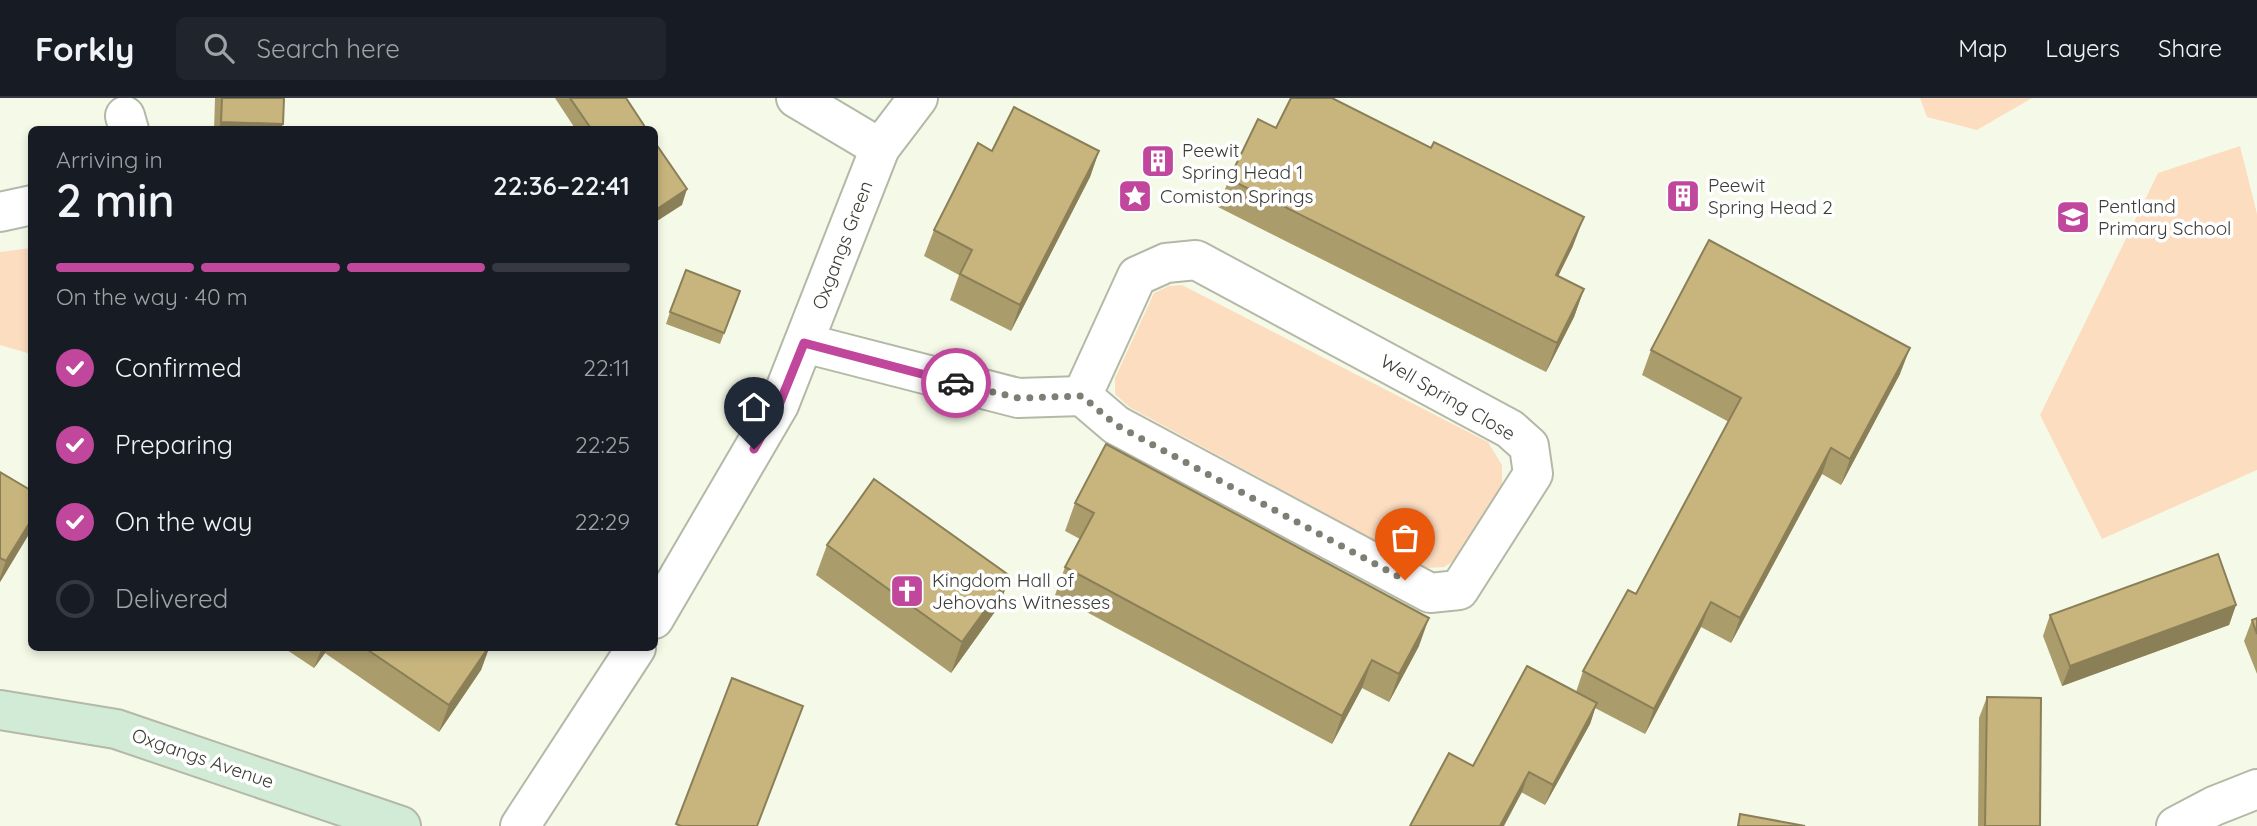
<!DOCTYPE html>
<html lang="en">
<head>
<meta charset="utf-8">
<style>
  body { margin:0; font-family:Quicksand,sans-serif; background:#20242c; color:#f1f3f6; height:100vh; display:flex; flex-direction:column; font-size:26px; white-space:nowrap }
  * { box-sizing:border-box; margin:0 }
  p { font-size:23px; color:#9ea1a6 }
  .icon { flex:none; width:38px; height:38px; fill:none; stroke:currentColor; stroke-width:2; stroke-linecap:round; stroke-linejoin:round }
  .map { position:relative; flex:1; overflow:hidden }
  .details { position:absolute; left:28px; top:28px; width:630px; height:525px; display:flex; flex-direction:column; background:#171b24; border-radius:10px; box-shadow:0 4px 10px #0003 }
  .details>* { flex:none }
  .pin { position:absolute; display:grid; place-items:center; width:60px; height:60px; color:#fff; margin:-72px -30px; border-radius:50% 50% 50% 0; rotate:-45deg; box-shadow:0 0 7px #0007 }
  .pin .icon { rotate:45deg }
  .courier { position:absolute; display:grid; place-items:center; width:70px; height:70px; margin:-35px; border:5px solid #c0479c; border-radius:50%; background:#fff; color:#222; box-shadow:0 2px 9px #0007 }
  .summary em { font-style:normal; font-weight:600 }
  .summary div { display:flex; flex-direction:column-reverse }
  .summary { display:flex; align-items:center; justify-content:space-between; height:119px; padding:0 28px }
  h1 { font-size:46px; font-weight:600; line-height:52px }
  .bar { display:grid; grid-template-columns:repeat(4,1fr); gap:10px 7px; align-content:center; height:84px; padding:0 28px }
  .bar i { height:9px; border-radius:5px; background:#363941 }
  .bar .active { background:#c0479c }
  .bar p { grid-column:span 4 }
  ol { padding:0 28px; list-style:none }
  li { display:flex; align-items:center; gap:21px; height:77px }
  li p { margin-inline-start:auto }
  li .icon { padding:7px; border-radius:50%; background:#c0479c; color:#fff; stroke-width:4 }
  li:last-child { color:#9ea1a6 }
  li i { width:38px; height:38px; border:4px solid #363941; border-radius:50% }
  header { display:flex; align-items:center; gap:42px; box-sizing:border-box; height:98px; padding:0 35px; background:#171b24; border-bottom:2px solid #363941 }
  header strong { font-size:33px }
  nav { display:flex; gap:38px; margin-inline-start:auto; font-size:24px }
  .search { width:490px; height:63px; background:#20242c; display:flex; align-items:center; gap:18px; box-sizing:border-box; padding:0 24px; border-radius:10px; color:#9ea1a6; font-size:26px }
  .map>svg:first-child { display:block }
  .green { fill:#fcddc0 }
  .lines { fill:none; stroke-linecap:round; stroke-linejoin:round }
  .street-casing { stroke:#b3b8a7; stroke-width:42 }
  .secondary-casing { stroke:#b3b8a7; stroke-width:42 }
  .street { stroke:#fff; stroke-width:38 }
  .secondary { stroke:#d2ebd6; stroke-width:38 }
  .wall { fill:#ab9c6c }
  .shaded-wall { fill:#8b7f58 }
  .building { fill:#c7b57d; stroke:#8b7f58; stroke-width:2 }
  .done { stroke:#7c7f74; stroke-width:7; stroke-dasharray:0 12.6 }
  .route { stroke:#c0479c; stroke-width:9 }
  .labels { text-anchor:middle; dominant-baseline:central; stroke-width:7; stroke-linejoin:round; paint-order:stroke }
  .poi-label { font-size:19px; fill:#3b3d36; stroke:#fff; text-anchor:start }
  .street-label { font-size:19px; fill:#3b3d36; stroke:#fff }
</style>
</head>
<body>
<header>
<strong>Forkly</strong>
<div class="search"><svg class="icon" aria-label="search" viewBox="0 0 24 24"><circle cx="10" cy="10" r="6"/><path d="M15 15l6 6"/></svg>Search here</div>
<nav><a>Map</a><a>Layers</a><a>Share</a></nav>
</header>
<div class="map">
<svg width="2257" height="728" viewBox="0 0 2257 728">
  <rect width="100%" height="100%" fill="#f5fae8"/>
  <g class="green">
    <polygon points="1920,0 2032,0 1977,32 1927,19"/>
    <polygon points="2240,48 2257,116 2257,372 2102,441 2040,317 2158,75"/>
    <polygon points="31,150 32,150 31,256 0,247 0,154"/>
    <polygon points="1182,187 1488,344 1502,367 1502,390 1462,458 1444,469 1426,470 1129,309 1115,296 1115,280 1154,195 1169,188"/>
  </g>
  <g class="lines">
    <g class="street-casing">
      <g id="street">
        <polyline points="796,0 880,50"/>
        <polyline points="125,18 129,32"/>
        <polyline points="0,114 32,107"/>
        <polygon points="1196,162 1510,331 1529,348 1533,376 1459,492 1430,495 1116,327 1082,298 1137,178 1166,165"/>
        <polyline points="804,245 1018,300 1082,298"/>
        <polyline points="654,521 779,307 880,50 918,0"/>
        <polyline points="520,728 636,550"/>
        <polyline points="2176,728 2214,708 2257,691"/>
      </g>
    </g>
    <g class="secondary-casing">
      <polyline id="secondary" points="0,612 116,631 401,728"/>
    </g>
    <use href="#street" class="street"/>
    <use href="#secondary" class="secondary"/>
  </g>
  <g class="wall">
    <polygon points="215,0 284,0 281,32 214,32"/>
    <polygon points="555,0 626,0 647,32 576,32"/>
    <polygon points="1276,30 1573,148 1558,178 1584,191 1574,219 1546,274 1218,109 1229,81"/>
    <polygon points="992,53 1099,53 1090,79 1011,233 950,202 959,177 924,158 934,132"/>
    <polygon points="740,193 720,246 666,226 670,214"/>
    <polygon points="1651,252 1900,276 1841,387 1822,376 1731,545 1701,529 1645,636 1595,610 1590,626 1545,707 1473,668 1576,594 1583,573 1636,496 1729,324 1642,277"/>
    <polygon points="0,374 32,393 32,431 0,484"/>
    <polygon points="1075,405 1419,548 1389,604 1362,590 1332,646 1055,497 1065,469 1080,441 1065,433"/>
    <polygon points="827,447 1010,478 999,508 951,575 816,477"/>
    <polygon points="2236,507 2229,527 2062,588 2043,538 2050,517"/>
    <polygon points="2257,520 2257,576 2244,543 2252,522"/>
    <polygon points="284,550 489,550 481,572 439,634 325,555 314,570"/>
    <polygon points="1987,599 2040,728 1978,728 1979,620"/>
  </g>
  <g class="shaded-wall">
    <polygon points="221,24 283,26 281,32 218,32"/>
    <polygon points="1099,53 1090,79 1011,233 1020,207"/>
    <polygon points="687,91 682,107 654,125 654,113"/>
    <polygon points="1584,119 1573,148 1545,205 1556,177"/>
    <polygon points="1584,191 1574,219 1546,274 1557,245"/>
    <polygon points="1910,250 1900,276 1841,387 1850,361"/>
    <polygon points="1831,350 1822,376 1731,545 1740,520"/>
    <polygon points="32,421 32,431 0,484 0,480 6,463"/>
    <polygon points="1010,478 999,508 951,575 962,544"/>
    <polygon points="1711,504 1701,529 1645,636 1654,611"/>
    <polygon points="2236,507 2229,527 2062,588 2070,568"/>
    <polygon points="1429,520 1419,548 1389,604 1399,576"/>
    <polygon points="322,550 327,550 325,555 314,570"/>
    <polygon points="488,550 489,550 481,572 439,634 449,607"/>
    <polygon points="1372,562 1362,590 1332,646 1342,618"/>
    <polygon points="1597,605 1590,626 1545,707 1553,687"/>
    <polygon points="1529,674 1522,694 1504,728 1500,728"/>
  </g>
  <g class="building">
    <polygon points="222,0 284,0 283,26 221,24"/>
    <polygon points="570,0 626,0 647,32 592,32"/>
    <polygon points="1291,0 1332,0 1431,50 1434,44 1584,119 1556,177 1584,191 1557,245 1229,81 1258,21 1276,30"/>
    <polygon points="1014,9 1099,53 1020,207 960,176 972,152 934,132 978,45 992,53"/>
    <polygon points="654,43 687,91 654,113"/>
    <polygon points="1709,142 1910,250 1850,361 1831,350 1740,520 1711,504 1654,611 1583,573 1628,492 1636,496 1741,300 1651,252"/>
    <polygon points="686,172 740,193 724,235 670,214"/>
    <polygon points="1106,346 1429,520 1399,576 1372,562 1342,618 1065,469 1094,415 1075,405"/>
    <polygon points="0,374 32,393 32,421 6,463 0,460"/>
    <polygon points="874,381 1010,478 962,544 827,447"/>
    <polygon points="2218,456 2236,507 2070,568 2050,517"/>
    <polygon points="2257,520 2257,536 2252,522"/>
    <polygon points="365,550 488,550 449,607"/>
    <polygon points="1527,568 1597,605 1553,687 1529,674 1500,728 1410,728 1449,655 1473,668"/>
    <polygon points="732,580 803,608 757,728 681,728 676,726"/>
    <polygon points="1987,599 2041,600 2040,728 1985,728"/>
    <polygon points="1740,716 1805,728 1738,728"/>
  </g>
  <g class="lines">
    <polyline class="done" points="956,285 1018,300 1082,298 1116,327 1405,482"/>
    <polyline class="route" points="754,351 779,307 804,245 956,285"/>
  </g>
  <defs>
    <g id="building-square" transform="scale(1.75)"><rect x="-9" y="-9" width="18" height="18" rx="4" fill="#c0479c" stroke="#fff"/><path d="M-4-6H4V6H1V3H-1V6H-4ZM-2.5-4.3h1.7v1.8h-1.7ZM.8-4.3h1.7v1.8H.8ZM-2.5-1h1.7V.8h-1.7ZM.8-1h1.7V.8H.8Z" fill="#fff"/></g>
    <g id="sight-square" transform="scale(1.75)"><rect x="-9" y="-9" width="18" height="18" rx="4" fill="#c0479c" stroke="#fff"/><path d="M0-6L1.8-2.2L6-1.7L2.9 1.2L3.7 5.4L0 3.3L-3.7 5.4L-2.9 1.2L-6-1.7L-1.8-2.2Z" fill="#fff"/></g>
    <g id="school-square" transform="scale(1.75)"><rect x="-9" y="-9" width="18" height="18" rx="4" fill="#c0479c" stroke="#fff"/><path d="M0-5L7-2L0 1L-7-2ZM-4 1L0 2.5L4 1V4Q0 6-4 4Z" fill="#fff"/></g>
    <g id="church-square" transform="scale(1.75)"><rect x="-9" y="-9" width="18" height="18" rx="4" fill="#c0479c" stroke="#fff"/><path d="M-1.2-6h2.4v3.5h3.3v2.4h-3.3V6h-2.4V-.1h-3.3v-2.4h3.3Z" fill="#fff"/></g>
  </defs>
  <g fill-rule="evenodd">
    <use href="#building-square" x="1158" y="63"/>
    <use href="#sight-square" x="1135" y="98"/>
    <use href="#building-square" x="1683" y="98"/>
    <use href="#school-square" x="2073" y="119"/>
    <use href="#church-square" x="907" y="493"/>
  </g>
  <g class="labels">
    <g class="poi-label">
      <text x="1182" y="52">Peewit<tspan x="1182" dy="22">Spring Head 1</tspan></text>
      <text x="1708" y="87">Peewit<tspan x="1708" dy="22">Spring Head 2</tspan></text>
      <text x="1160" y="98">Comiston Springs</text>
      <text x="2098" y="108">Pentland<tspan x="2098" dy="22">Primary School</tspan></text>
      <text x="932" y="482">Kingdom Hall of<tspan x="932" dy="22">Jehovahs Witnesses</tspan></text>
    </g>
    <g class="street-label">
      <text transform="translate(842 147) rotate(-69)">Oxgangs Green</text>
      <text transform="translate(1448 299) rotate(30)">Well Spring Close</text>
      <text transform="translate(203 660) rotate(19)">Oxgangs Avenue</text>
    </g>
  </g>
</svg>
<div class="pin" style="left:1405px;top:482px;background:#ea580c"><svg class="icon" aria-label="bag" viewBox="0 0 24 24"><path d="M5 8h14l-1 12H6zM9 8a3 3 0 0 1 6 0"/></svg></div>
<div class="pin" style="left:754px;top:351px;background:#1f2937"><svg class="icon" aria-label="home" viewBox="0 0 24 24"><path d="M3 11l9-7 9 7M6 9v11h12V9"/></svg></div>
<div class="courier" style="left:956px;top:285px"><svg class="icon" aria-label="car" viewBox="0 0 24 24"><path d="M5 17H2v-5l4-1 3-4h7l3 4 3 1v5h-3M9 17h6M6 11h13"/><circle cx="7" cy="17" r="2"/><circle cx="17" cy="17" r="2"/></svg></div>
<section class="details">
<div class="summary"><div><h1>2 min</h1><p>Arriving in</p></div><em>22:36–22:41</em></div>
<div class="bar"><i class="active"></i><i class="active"></i><i class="active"></i><i></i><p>On the way · 40 m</p></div>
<ol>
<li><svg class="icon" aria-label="check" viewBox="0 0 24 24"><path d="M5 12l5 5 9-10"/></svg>Confirmed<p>22:11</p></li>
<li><svg class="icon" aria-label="check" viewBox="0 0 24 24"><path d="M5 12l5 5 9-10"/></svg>Preparing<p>22:25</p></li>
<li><svg class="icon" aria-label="check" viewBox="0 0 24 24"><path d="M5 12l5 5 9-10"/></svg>On the way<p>22:29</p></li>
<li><i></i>Delivered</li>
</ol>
</section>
</div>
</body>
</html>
